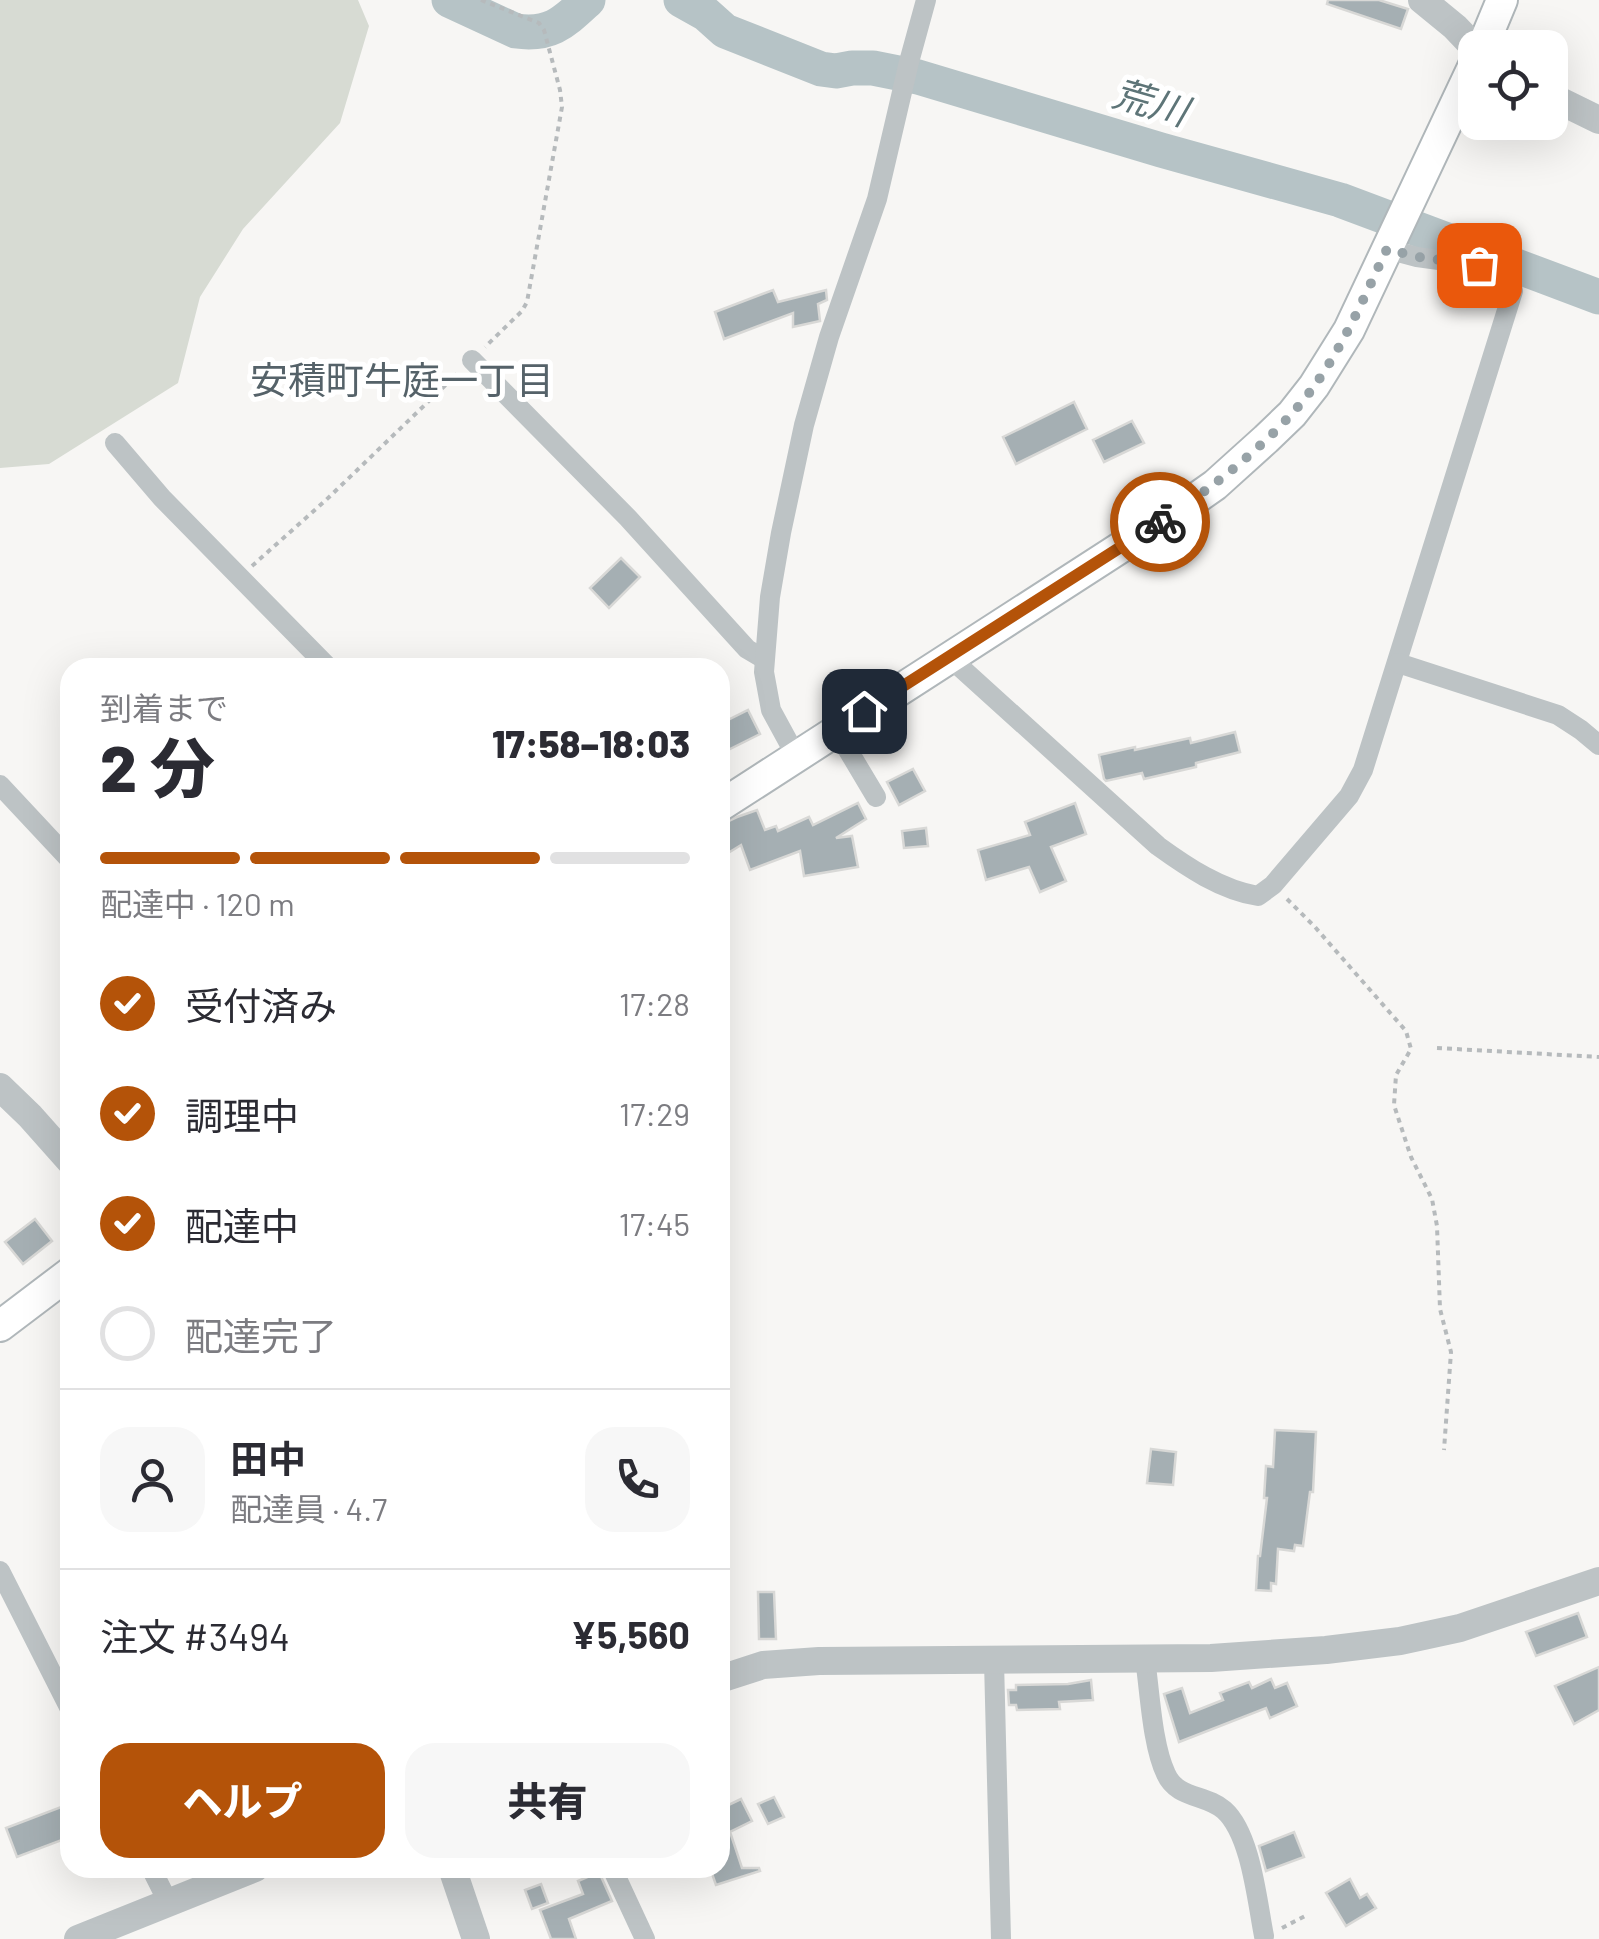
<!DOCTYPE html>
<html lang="ja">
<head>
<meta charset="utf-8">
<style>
  body { margin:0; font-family:Barlow,"Noto Sans JP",sans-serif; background:#f7f7f7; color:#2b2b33; height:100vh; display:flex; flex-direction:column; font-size:38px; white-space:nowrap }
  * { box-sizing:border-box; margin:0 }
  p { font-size:32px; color:#7c7c81 }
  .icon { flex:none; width:55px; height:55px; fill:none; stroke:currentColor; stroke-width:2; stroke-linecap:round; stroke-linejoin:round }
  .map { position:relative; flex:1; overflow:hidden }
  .sheet { position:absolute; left:60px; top:658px; width:670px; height:1220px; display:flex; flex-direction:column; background:#fff; border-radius:30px; box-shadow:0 10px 40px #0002 }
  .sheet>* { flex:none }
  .fabs { position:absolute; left:1458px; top:30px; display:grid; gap:20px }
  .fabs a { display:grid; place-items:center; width:110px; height:110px; border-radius:20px; background:#fff; box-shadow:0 10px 40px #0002; font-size:50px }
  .pin { position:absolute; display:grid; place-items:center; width:85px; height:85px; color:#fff; margin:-42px; border-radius:20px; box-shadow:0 5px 15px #0006 }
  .courier { position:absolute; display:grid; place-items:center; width:100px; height:100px; margin:-50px; border:8px solid #b45309; border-radius:50%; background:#fff; color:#222; box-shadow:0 2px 12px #0007 }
  .overview em { font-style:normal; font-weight:800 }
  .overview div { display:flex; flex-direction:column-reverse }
  .overview { display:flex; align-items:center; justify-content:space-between; height:170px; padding:0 40px }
  h1 { font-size:65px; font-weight:800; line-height:75px }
  .bar { display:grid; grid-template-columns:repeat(4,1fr); gap:15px 10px; align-content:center; height:120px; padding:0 40px }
  .bar i { height:12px; border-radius:8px; background:#e1e1e2 }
  .bar .on { background:#b45309 }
  .bar p { grid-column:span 4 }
  .line { display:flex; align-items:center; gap:25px; padding:0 40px; border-top:2px solid #e1e1e2 }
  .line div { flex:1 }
  .round { display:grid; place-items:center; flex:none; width:105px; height:105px; border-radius:30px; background:#f7f7f7 }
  ol { padding:0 40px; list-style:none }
  li { display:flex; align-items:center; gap:30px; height:110px }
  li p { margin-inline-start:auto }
  li .icon { padding:10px; border-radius:50%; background:#b45309; color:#fff; stroke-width:4 }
  li:last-child { color:#7c7c81 }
  li i { width:55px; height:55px; border:5px solid #e1e1e2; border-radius:50% }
  .cta { display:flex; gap:20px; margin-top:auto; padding:20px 40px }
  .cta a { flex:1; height:115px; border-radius:30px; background:#b45309; color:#fff; font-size:40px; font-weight:800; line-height:115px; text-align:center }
  .cta a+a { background:#f7f7f7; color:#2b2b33 }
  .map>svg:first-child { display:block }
  .green { fill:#d7dbd3 }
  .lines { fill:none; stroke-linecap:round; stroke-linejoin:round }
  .river { stroke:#b6c3c6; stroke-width:35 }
  .building { fill:#a5afb3; stroke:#d8d8d6; stroke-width:2.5 }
  .secondary-casing { stroke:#b0b7ba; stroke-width:34 }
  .path { stroke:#b6babc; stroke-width:4; stroke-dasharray:5 5; stroke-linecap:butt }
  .minor { stroke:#bdc3c5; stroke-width:20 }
  .tertiary { stroke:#bdc3c5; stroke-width:28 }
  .secondary { stroke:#fff; stroke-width:30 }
  .done { stroke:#97a2a7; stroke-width:10; stroke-dasharray:0 18 }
  .route { stroke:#b45309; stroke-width:12 }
  .labels { text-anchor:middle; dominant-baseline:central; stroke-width:10; stroke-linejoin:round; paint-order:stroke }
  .water-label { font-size:38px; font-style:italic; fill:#5e7578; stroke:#fff }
  .neighbourhood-label { font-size:38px; fill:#556269; stroke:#fff }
</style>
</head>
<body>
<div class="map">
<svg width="1599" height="1939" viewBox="0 0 1599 1939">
  <rect width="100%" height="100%" fill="#f7f6f4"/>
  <polygon class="green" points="0,0 358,0 369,26 340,123 243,229 200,297 178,383 49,464 0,468"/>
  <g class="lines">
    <g class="river">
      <path d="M449 0 516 31C551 36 564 22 588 0"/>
      <polyline points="681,0 706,14 725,31 821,69 836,71 852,68 873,68 918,77 1161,150 1340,200 1599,297"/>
    </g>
  </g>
  <g class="building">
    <polygon points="1328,0 1379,0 1408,9 1401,29 1327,4"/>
    <polygon points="773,290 778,302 826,290 827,300 818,304 820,321 793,327 793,313 724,339 715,312"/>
    <polygon points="1074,402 1087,429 1016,464 1003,437"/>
    <polygon points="1132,421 1144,443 1104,462 1093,440"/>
    <polygon points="621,558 640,577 609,608 590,588"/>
    <polygon points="748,710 760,734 720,754 720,724"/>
    <polygon points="1235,732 1240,752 1196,763 1196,767 1144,779 1142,773 1106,781 1104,779 1099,755 1135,747 1135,750 1190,738 1191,743"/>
    <polygon points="913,769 925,791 899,805 887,782"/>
    <polygon points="858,803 866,819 836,838 852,836 858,867 804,876 800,851 750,870 741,845 720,858 720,825 737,817 757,810 765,830 776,826 778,831 809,817 813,825"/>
    <polygon points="1075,803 1086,834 1051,847 1066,881 1040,892 1029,867 986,880 978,850 1030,835 1025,822"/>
    <polygon points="926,828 928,846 904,848 902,831"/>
    <polygon points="35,1219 52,1241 23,1264 5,1242"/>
    <polygon points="1275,1430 1316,1432 1313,1492 1310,1492 1303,1546 1295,1545 1294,1551 1278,1549 1276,1584 1271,1583 1271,1591 1256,1590 1258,1556 1260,1556 1267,1498 1264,1498 1266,1466 1273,1467"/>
    <polygon points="1151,1449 1176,1452 1173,1485 1147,1483"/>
    <polygon points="758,1592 774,1592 776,1639 759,1639"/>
    <polygon points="1578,1613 1587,1637 1536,1656 1526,1632"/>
    <polygon points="1599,1667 1599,1710 1574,1724 1555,1686"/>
    <polygon points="1271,1679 1275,1688 1287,1683 1297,1706 1270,1718 1266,1708 1179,1742 1164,1694 1182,1688 1190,1713 1223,1700 1220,1693 1249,1682 1252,1688"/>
    <polygon points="1091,1680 1093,1700 1059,1702 1060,1709 1017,1710 1016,1705 1009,1705 1008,1690 1016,1690 1016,1685 1068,1684"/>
    <polygon points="774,1797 784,1817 768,1824 758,1804"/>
    <polygon points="741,1799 752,1821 730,1832 742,1868 759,1868 760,1871 716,1885 710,1868 720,1868 720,1809"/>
    <polygon points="61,1807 70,1830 70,1837 17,1857 6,1828"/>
    <polygon points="1294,1832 1304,1857 1266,1871 1259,1846"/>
    <polygon points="599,1872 612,1901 569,1919 576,1939 551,1939 540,1910 583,1894 578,1881"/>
    <polygon points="1350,1879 1360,1898 1367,1894 1376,1908 1346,1926 1326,1893"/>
    <polygon points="541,1884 548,1903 532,1909 525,1890"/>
  </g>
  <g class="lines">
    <g class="secondary-casing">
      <g id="secondary">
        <polyline points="1482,48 1502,0"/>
        <polyline points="720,806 1188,504 1215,485 1266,439 1292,414 1314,386 1349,330 1475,63"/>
        <polyline points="0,1326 70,1273"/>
      </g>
    </g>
    <g class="path">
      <polyline points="481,0 539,23 544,30 560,90 562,107 527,302 522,311 485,347"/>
      <polyline points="252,566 326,500 457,374"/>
      <polyline points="1287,899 1315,927 1406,1031 1411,1049 1396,1075 1394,1105 1411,1157 1432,1199 1437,1226 1440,1309 1451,1352 1444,1450"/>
      <polyline points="1437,1048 1599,1057"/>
      <polyline points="1282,1928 1305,1916"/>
    </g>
    <g class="minor">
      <polyline points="472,360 628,518 737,638 747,649 764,659"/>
      <polyline points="115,443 162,498 329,668"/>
      <path d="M949 657 1158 846C1187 867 1221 890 1258 896L1273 885 1349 796 1363 770 1513 291 1510 277 1497 268 1417 257 1387 249"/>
      <polyline points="1398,663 1558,715 1581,730 1599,745"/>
      <polyline points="836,730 876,797"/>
      <polyline points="796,756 771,710 764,672 770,597 781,533 804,425 829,337 877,199 909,62 926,0"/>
      <polyline points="0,785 70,860"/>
      <polyline points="0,1571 70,1709"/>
      <path d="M1145 1659C1150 1692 1152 1745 1166 1774 1177 1799 1206 1794 1224 1810 1251 1834 1257 1901 1264 1936"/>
      <polyline points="994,1661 1001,1939"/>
      <polyline points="151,1868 168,1902"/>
      <polyline points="612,1868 645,1939"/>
    </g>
    <g class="tertiary">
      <polyline points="1422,0 1455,27 1475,48"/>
      <polyline points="1550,96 1599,120"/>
      <polyline points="0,1087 30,1116 70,1161"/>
      <polyline points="720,1679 763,1665 819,1661 1211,1658 1326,1650 1400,1641 1460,1628 1599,1581"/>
      <polyline points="452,1868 476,1939"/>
      <polyline points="78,1939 255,1868"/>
    </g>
    <use href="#secondary" class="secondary"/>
  </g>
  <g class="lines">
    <path class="done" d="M1160 522C1213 488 1279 436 1315 385 1345 343 1365 295 1387 249L1418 257 1479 265"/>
    <polyline class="route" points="864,711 1160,522"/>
  </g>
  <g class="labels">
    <g class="water-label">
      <text transform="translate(1151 101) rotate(16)">荒川</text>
    </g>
    <g class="neighbourhood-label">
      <text x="402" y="379">安積町牛庭一丁目</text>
    </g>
  </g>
</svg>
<div class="fabs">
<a><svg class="icon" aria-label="locate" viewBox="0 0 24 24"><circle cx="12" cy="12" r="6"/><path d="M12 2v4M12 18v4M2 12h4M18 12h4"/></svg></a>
</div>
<div class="pin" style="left:1479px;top:265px;background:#ea580c"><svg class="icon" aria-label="bag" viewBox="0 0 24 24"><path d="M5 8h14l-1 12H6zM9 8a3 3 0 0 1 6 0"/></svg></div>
<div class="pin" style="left:864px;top:711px;background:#1f2937"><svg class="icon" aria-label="home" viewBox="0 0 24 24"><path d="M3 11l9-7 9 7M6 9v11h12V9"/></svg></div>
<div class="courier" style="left:1160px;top:522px"><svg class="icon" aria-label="bike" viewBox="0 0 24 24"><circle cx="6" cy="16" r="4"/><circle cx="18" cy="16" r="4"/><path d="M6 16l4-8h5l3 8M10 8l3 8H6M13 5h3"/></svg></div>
<section class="sheet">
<div class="overview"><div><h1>2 分</h1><p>到着まで</p></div><em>17:58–18:03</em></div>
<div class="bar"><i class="on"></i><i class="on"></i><i class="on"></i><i></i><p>配達中 · 120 m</p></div>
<ol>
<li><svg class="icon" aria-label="check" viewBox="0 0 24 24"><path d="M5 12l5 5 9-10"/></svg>受付済み<p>17:28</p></li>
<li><svg class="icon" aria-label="check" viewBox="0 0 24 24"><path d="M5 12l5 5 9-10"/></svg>調理中<p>17:29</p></li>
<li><svg class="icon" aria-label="check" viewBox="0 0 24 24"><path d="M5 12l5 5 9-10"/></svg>配達中<p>17:45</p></li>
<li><i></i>配達完了</li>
</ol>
<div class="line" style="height:180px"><a class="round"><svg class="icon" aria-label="person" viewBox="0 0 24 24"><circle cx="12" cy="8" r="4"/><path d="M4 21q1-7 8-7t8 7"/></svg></a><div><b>田中</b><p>配達員 · 4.7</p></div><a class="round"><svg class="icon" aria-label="phone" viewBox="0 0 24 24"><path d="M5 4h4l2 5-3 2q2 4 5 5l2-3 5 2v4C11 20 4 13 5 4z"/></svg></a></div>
<div class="line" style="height:130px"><div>注文 #3494</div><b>¥5,560</b></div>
<div class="cta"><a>ヘルプ</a><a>共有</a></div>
</section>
</div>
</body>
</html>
